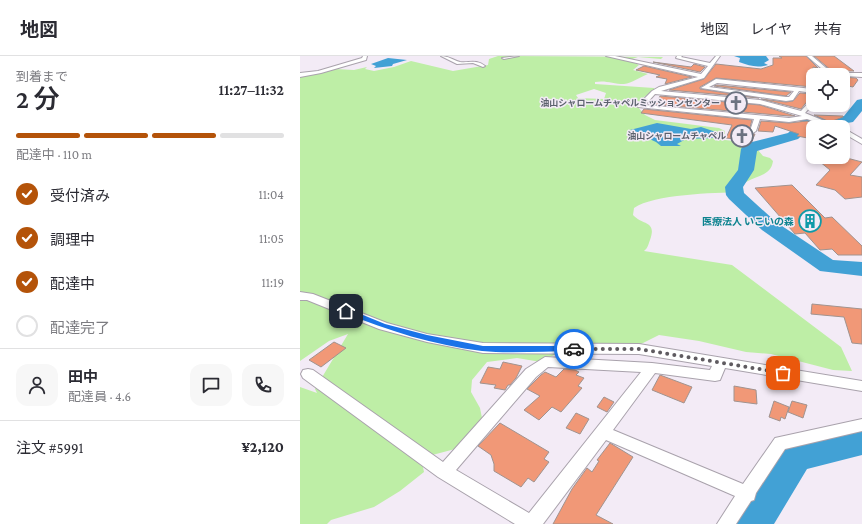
<!DOCTYPE html>
<html lang="ja">
<head>
<meta charset="utf-8">
<style>
  body { margin:0; font-family:"Crimson Pro","Noto Sans JP",serif; background:#f7f7f7; color:#2b2b33; height:100vh; display:flex; flex-direction:column; font-size:15px; white-space:nowrap }
  * { box-sizing:border-box; margin:0 }
  p { font-size:13px; color:#7c7c81 }
  .icon { flex:none; width:22px; height:22px; fill:none; stroke:currentColor; stroke-width:2; stroke-linecap:round; stroke-linejoin:round }
  .map { position:relative; flex:1; overflow:hidden }
  .details { display:flex; flex-direction:column; background:#fff; width:300px }
  .details>* { flex:none }
  .buttons { position:absolute; left:506px; top:12px; display:grid; gap:8px }
  .buttons a { display:grid; place-items:center; width:44px; height:44px; border-radius:8px; background:#fff; box-shadow:0 2px 6px #0003; font-size:20px }
  .pin { position:absolute; display:grid; place-items:center; width:34px; height:34px; color:#fff; margin:-17px; border-radius:8px; box-shadow:0 2px 6px #0006 }
  .courier { position:absolute; display:grid; place-items:center; width:40px; height:40px; margin:-20px; border:3px solid #1a73e8; border-radius:50%; background:#fff; color:#222; box-shadow:0 1px 5px #0007 }
  .headline em { font-style:normal; font-weight:600 }
  .headline div { display:flex; flex-direction:column-reverse }
  .headline { display:flex; align-items:center; justify-content:space-between; height:68px; padding:0 16px }
  h1 { font-size:26px; font-weight:600; line-height:30px }
  .bar { display:grid; grid-template-columns:repeat(4,1fr); gap:6px 4px; align-content:center; height:48px; padding:0 16px }
  .bar i { height:5px; border-radius:3px; background:#e1e1e2 }
  .bar .selected { background:#b45309 }
  .bar p { grid-column:span 4 }
  .line { display:flex; align-items:center; gap:10px; padding:0 16px; border-top:1px solid #e1e1e2 }
  .line div { flex:1 }
  .round { display:grid; place-items:center; flex:none; width:42px; height:42px; border-radius:12px; background:#f7f7f7 }
  ol { padding:0 16px; list-style:none }
  li { display:flex; align-items:center; gap:12px; height:44px }
  li p { margin-inline-start:auto }
  li .icon { padding:4px; border-radius:50%; background:#b45309; color:#fff; stroke-width:4 }
  li:last-child { color:#7c7c81 }
  li i { width:22px; height:22px; border:2px solid #e1e1e2; border-radius:50% }
  header { display:flex; align-items:center; gap:24px; box-sizing:border-box; height:56px; padding:0 20px; background:#fff; border-bottom:1px solid #e1e1e2 }
  header strong { font-size:19px }
  nav { display:flex; gap:22px; margin-inline-start:auto; font-size:14px }
  main { display:flex; flex:1; min-height:0 }
  .map>svg:first-child { display:block }
  .green { fill:#beeea6; fill-rule:evenodd }
  .water { fill:#42a1d5 }
  .lines { fill:none; stroke-linecap:round; stroke-linejoin:round }
  .river { fill:#42a1d5; fill-rule:evenodd }
  .building { fill:#f19877; stroke:#a0938f }
  .street-casing { stroke:#a9a2ac; stroke-width:2 }
  .street { fill:#fff; fill-rule:evenodd }
  .route { fill:#1a73e8 }
  .done { stroke:#5f5b60; stroke-width:4; stroke-dasharray:0 7.2 }
  .labels { text-anchor:middle; dominant-baseline:central; stroke-width:3; stroke-linejoin:round; paint-order:stroke }
  .far-worship-label { font-size:9px; font-weight:bold; fill:#5b616d; stroke:#f3ebf6; text-anchor:end }
  .culture-label { font-size:10px; font-weight:bold; fill:#0d838f; stroke:#f3ebf6; text-anchor:end }
</style>
</head>
<body>
<header>
<strong>地図</strong>
<nav><a>地図</a><a>レイヤ</a><a>共有</a></nav>
</header>
<main>
<section class="details">
<div class="headline"><div><h1>2 分</h1><p>到着まで</p></div><em>11:27–11:32</em></div>
<div class="bar"><i class="selected"></i><i class="selected"></i><i class="selected"></i><i></i><p>配達中 · 110 m</p></div>
<ol>
<li><svg class="icon" aria-label="check" viewBox="0 0 24 24"><path d="M5 12l5 5 9-10"/></svg>受付済み<p>11:04</p></li>
<li><svg class="icon" aria-label="check" viewBox="0 0 24 24"><path d="M5 12l5 5 9-10"/></svg>調理中<p>11:05</p></li>
<li><svg class="icon" aria-label="check" viewBox="0 0 24 24"><path d="M5 12l5 5 9-10"/></svg>配達中<p>11:19</p></li>
<li><i></i>配達完了</li>
</ol>
<div class="line" style="height:72px"><a class="round"><svg class="icon" aria-label="person" viewBox="0 0 24 24"><circle cx="12" cy="8" r="4"/><path d="M4 21q1-7 8-7t8 7"/></svg></a><div><b>田中</b><p>配達員 · 4.6</p></div><a class="round"><svg class="icon" aria-label="chat" viewBox="0 0 24 24"><path d="M4 5h16v11H9l-5 4z"/></svg></a><a class="round"><svg class="icon" aria-label="phone" viewBox="0 0 24 24"><path d="M5 4h4l2 5-3 2q2 4 5 5l2-3 5 2v4C11 20 4 13 5 4z"/></svg></a></div>
<div class="line" style="height:52px"><div>注文 #5991</div><b>¥2,120</b></div>
</section>
<div class="map">
<svg width="562" height="468" viewBox="0 0 562 468">
  <rect width="100%" height="100%" fill="#f3ebf6"/>
  <path class="green" d="M198 0 363 1 361 3 338 1 329 4 339 9 333 14 348 18C340 21 332 27 324 28 313 28 306 24 295 26V28L354 32 355 34 344 41 336 49 345 59 355 64 419 72 425 75V84L452 87 463 100 470 102 473 105C471 120 457 119 446 126 442 129 443 133 439 136 414 137 354 138 334 152L333 159C343 170 357 164 350 184 348 189 348 192 344 195L432 209 541 291 552 315 533 314 471 298 446 296 399 285 359 279 341 288 314 287 263 294 241 306 217 302 187 306 172 324 171 336 180 352 182 362 179 376 155 393 121 402 124 416 100 435 74 451 31 464 27 468H0V331L17 337 15 333 48 278 29 285 0 305V19L35 13 54 14 67 11 65 13 74 15 94 11 111 5 153 15 188 9 189 3ZM294 33 306 37 304 43 278 42 276 39Z"/>
  <g class="water">
    <path d="M434 0H466L469 4 464 7 468 9C457 12 450 10 439 6L440 2Z"/>
    <polygon points="88,2 107,4 93,8 92,10 74,12 76,10 71,8"/>
    <polygon points="357,67 391,73 401,71 419,77 413,82 386,83 377,88 381,90 361,90 356,86 330,74"/>
  </g>
  <g class="lines">
    <g class="river">
      <polygon points="562,43 562,55 553,66 542,68 514,68 498,83 457,95 454,114 443,131 444,137 476,166 533,204 562,206 562,220 520,215 462,174 429,143 426,139 425,131 438,114 441,93 443,90 452,86 488,77 505,61 544,60 557,44"/>
      <polygon points="562,371 562,399 507,413 474,468 433,468 439,455 484,390"/>
    </g>
  </g>
  <g class="building">
    <polygon points="479,0 506,0 518,12 513,11 513,31 416,22 400,31 400,33 459,42 369,34 404,23 416,8 461,13 473,9 473,2 482,2"/>
    <polygon points="514,0 534,0 554,15 532,15"/>
    <polygon points="353,6 391,11 394,8 405,11 400,16"/>
    <polygon points="344,10 392,21 365,28 367,23 356,21 360,19 336,14"/>
    <polygon points="543,21 556,22 558,24 553,31 543,29"/>
    <polygon points="417,29 491,36 486,40 414,30"/>
    <polygon points="500,37 513,38 501,53 461,43 486,46 493,45"/>
    <polygon points="360,40 460,49 495,60 489,60 349,48 352,45 358,45"/>
    <polygon points="344,53 452,64 449,75 452,78 455,78 452,85 426,82 432,69 341,57"/>
    <polygon points="514,59 543,60 543,61 530,66"/>
    <polygon points="461,65 489,67 507,65 520,69 513,71 513,83 497,80 499,78 475,70 473,76 458,75"/>
    <polygon points="514,101 543,101 562,106 550,119 562,121 562,141 545,143 535,134 516,129 530,114"/>
    <polygon points="492,129 525,162 532,161 562,190 562,199 538,199 532,193 520,194 505,177 495,178 455,132"/>
    <polygon points="512,248 562,253 562,288 552,287 544,261 511,258"/>
    <polygon points="34,286 46,292 21,311 9,304"/>
    <polygon points="203,306 222,310 216,322 210,329 208,329 205,334 194,332 196,329 180,327 188,311 200,313"/>
    <polygon points="264,313 275,314 279,316 276,319 284,322 278,330 282,332 261,356 252,351 239,364 224,354 240,340 227,333 241,319 245,316 256,321"/>
    <polygon points="360,319 392,331 384,347 352,334"/>
    <polygon points="434,330 456,334 457,348 434,345"/>
    <polygon points="304,341 314,346 307,356 297,351"/>
    <polygon points="474,345 489,351 485,363 481,361 480,365 469,361"/>
    <polygon points="492,345 507,349 503,362 488,356"/>
    <polygon points="276,357 289,363 280,378 266,372"/>
    <polygon points="200,367 249,396 244,403 249,406 234,426 228,422 221,431 194,415 194,408 191,399 178,390"/>
    <polygon points="310,387 333,401 296,459 313,468 253,468 272,433 287,412 292,416 299,405 297,404"/>
  </g>
  <g class="lines">
    <g class="street-casing">
      <g id="street">
        <polygon points="63,0 67,0 66,4 21,17 0,21 0,17 18,15 62,2"/>
        <path d="M141 0C148 0 153 4 160 6 170 7 176 3 185 10L183 11 173 7 157 8Z"/>
        <polygon points="219,0 204,3 202,2"/>
        <path d="M306 0H315L401 18 408 10 376 2 377 0H382L381 1 410 7 416 0H420L404 22 361 35 460 44 501 55 513 42V48L505 57 539 71H530L507 63 489 66 460 63 456 75 453 77 450 75 454 63 338 51V49L352 35 359 31 398 21ZM355 38 460 48 502 60 489 62 345 49Z"/>
        <polygon points="507,0 512,0 532,17 562,17 562,21 529,19"/>
        <path d="M416 23 513 33V37L499 35 493 44 486 45 401 32ZM417 27 494 35 489 41H486L409 31Z"/>
        <polygon points="543,72 562,83 562,88 543,77"/>
        <path d="M0 236 13 238 87 267 127 278 183 287 339 288 562 325V335L425 312 420 324 415 325 355 317 313 374 443 428 475 382 562 363V375L485 393 456 437 454 444 451 445 436 468H417L435 440 306 384 243 468H215L138 421 3 322 1 318 3 314 8 313 13 314 143 406 226 313 245 301 352 307 410 314 412 310 339 298 183 297 127 286 79 273 7 244H0ZM248 311 341 316 229 457 156 414 236 321Z"/>
      </g>
    </g>
    <use href="#street" class="street"/>
  </g>
  <path class="route" d="M46 252 85 268 127 279 183 290H274L278 293 274 295C245 295 211 298 182 295 134 289 88 275 43 256V253Z"/>
  <g class="lines">
    <polyline class="done" points="274,293 339,293 483,317"/>
  </g>
  <defs>
    <g id="church-ring" transform="scale(1.15)"><circle r="9.5" fill="#f3ebf6" stroke="#6b7280" stroke-width="1.5"/><path d="M-1.2-6h2.4v3.5h3.3v2.4h-3.3V6h-2.4V-.1h-3.3v-2.4h3.3Z" fill="#6b7280"/></g>
    <g id="building-ring" transform="scale(1.15)"><circle r="9.5" fill="#f3ebf6" stroke="#0f9aa8" stroke-width="1.5"/><path d="M-4-6H4V6H1V3H-1V6H-4ZM-2.5-4.3h1.7v1.8h-1.7ZM.8-4.3h1.7v1.8H.8ZM-2.5-1h1.7V.8h-1.7ZM.8-1h1.7V.8H.8Z" fill="#0f9aa8"/></g>
  </defs>
  <g fill-rule="evenodd">
    <use href="#church-ring" x="436" y="47"/>
    <use href="#church-ring" x="442" y="80"/>
    <use href="#building-ring" x="510" y="165"/>
  </g>
  <g class="labels">
    <g class="far-worship-label">
      <text x="420" y="47">油山シャロームチャペルミッションセンター</text>
      <text x="426" y="80">油山シャロームチャペル</text>
    </g>
    <g class="culture-label">
      <text x="494" y="165">医療法人 いこいの森</text>
    </g>
  </g>
</svg>
<div class="buttons">
<a><svg class="icon" aria-label="locate" viewBox="0 0 24 24"><circle cx="12" cy="12" r="6"/><path d="M12 2v4M12 18v4M2 12h4M18 12h4"/></svg></a>
<a><svg class="icon" aria-label="layers" viewBox="0 0 24 24"><path d="M12 4l9 5-9 5-9-5zM3 14l9 5 9-5"/></svg></a>
</div>
<div class="pin" style="left:483px;top:317px;background:#ea580c"><svg class="icon" aria-label="bag" viewBox="0 0 24 24"><path d="M5 8h14l-1 12H6zM9 8a3 3 0 0 1 6 0"/></svg></div>
<div class="pin" style="left:46px;top:255px;background:#1f2937"><svg class="icon" aria-label="home" viewBox="0 0 24 24"><path d="M3 11l9-7 9 7M6 9v11h12V9"/></svg></div>
<div class="courier" style="left:274px;top:293px"><svg class="icon" aria-label="car" viewBox="0 0 24 24"><path d="M5 17H2v-5l4-1 3-4h7l3 4 3 1v5h-3M9 17h6M6 11h13"/><circle cx="7" cy="17" r="2"/><circle cx="17" cy="17" r="2"/></svg></div>
</div>
</main>
</body>
</html>
